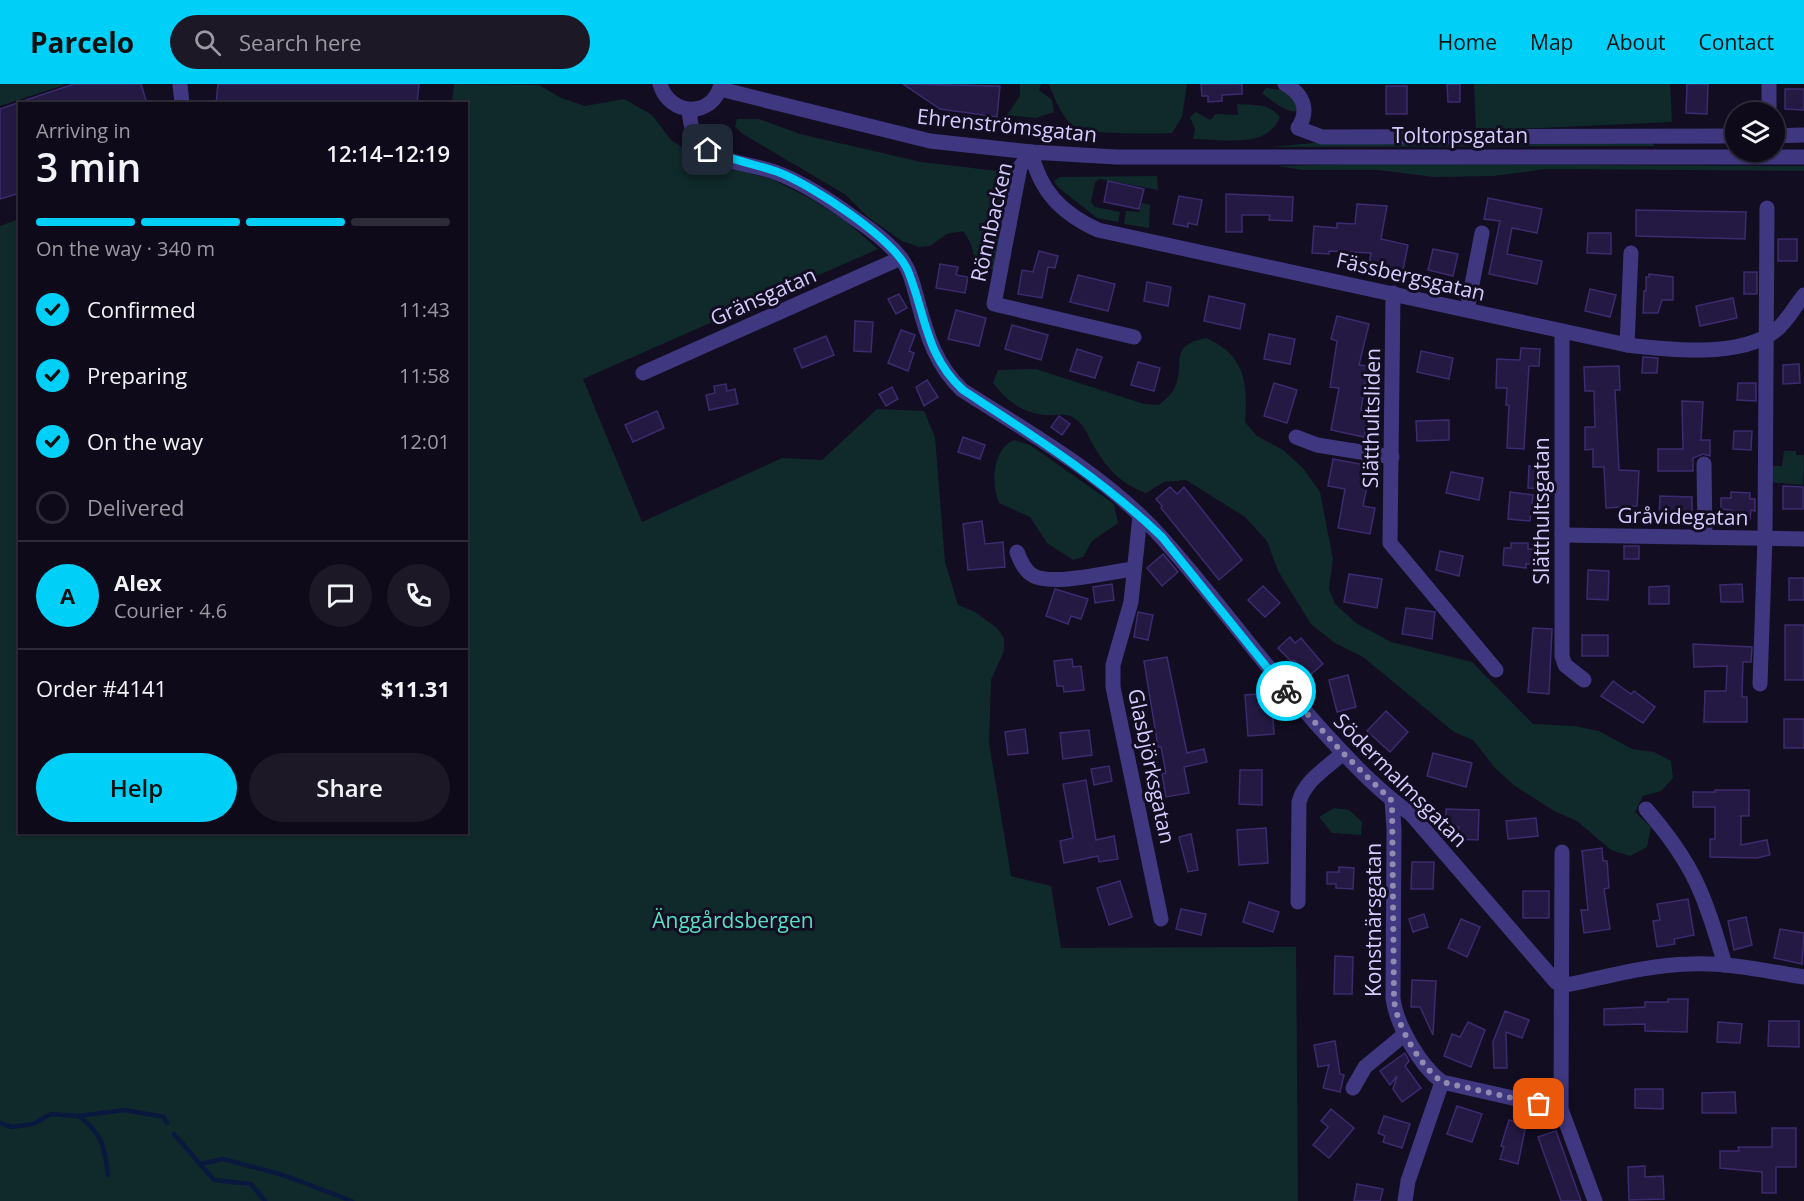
<!DOCTYPE html>
<html lang="en">
<head>
<meta charset="utf-8">
<style>
  body { margin:0; font-family:"Open Sans",sans-serif; background:#1c1826; color:#f1f3f6; height:100vh; display:flex; flex-direction:column; font-size:22px; white-space:nowrap }
  * { box-sizing:border-box; margin:0 }
  p { font-size:20px; color:#9b9aa2 }
  .icon { flex:none; width:33px; height:33px; fill:none; stroke:currentColor; stroke-width:2; stroke-linecap:round; stroke-linejoin:round }
  .map { position:relative; flex:1; overflow:hidden }
  .side { position:absolute; left:18px; top:18px; width:450px; height:732px; display:flex; flex-direction:column; background:#0e0a19; border-radius:0px; box-shadow:0 2px 4px #0004,0 0 0 2px #2e2b38 }
  .side>* { flex:none }
  .buttons { position:absolute; left:1725px; top:18px; display:grid; gap:12px }
  .buttons a { display:grid; place-items:center; width:60px; height:60px; border-radius:50%; background:#0e0a19; box-shadow:0 2px 4px #0004,0 0 0 2px #2e2b38; font-size:30px }
  .pin { position:absolute; display:grid; place-items:center; width:51px; height:51px; color:#fff; margin:-26px; border-radius:12px; box-shadow:0 3px 9px #0006 }
  .courier { position:absolute; display:grid; place-items:center; width:60px; height:60px; margin:-30px; border:4px solid #00d0f8; border-radius:50%; background:#fff; color:#222; box-shadow:0 2px 8px #0007 }
  .head em { font-style:normal; font-weight:600 }
  .head div { display:flex; flex-direction:column-reverse }
  .head { display:flex; align-items:center; justify-content:space-between; height:102px; padding:0 18px }
  h1 { font-size:39px; font-weight:600; line-height:45px }
  .bar { display:grid; grid-template-columns:repeat(4,1fr); gap:9px 6px; align-content:center; height:72px; padding:0 18px }
  .bar i { height:8px; border-radius:4px; background:#2e2b38 }
  .bar .selected { background:#00d0f8 }
  .bar p { grid-column:span 4 }
  .line { display:flex; align-items:center; gap:15px; padding:0 18px; border-top:2px solid #2e2b38 }
  .line div { flex:1 }
  .round { display:grid; place-items:center; flex:none; width:63px; height:63px; border-radius:32px; background:#1c1826 }
  ol { padding:0 18px; list-style:none }
  li { display:flex; align-items:center; gap:18px; height:66px }
  li p { margin-inline-start:auto }
  li .icon { padding:6px; border-radius:50%; background:#00d0f8; color:#111; stroke-width:4 }
  li:last-child { color:#9b9aa2 }
  li i { width:33px; height:33px; border:3px solid #2e2b38; border-radius:50% }
  .button { display:flex; gap:12px; margin-top:auto; padding:12px 18px }
  .button a { flex:1; height:69px; border-radius:36px; background:#00d0f8; color:#111; font-size:24px; font-weight:600; line-height:69px; text-align:center }
  .button a+a { background:#1c1826; color:#f1f3f6 }
  header { display:flex; align-items:center; gap:36px; box-sizing:border-box; height:84px; padding:0 30px; background:#00d0f8; color:#111 }
  header strong { font-size:28px }
  nav { display:flex; gap:33px; margin-inline-start:auto; font-size:21px }
  .search { width:420px; height:54px; background:#1c1826; display:flex; align-items:center; gap:15px; box-sizing:border-box; padding:0 21px; border-radius:33px; color:#9b9aa2; font-size:22px }
  .map>svg:first-child { display:block }
  .green { fill:#102a2b }
  .lines { fill:none; stroke-linecap:round; stroke-linejoin:round }
  .stream { stroke:#09193e; stroke-width:4.5 }
  .building { fill:#241942; stroke:#3c2b6e; stroke-width:1.5 }
  .minor { stroke:#3f3880; stroke-width:15 }
  .done { stroke:#918ab1; stroke-width:6; stroke-dasharray:0 10.8 }
  .route { stroke:#00d0f8; stroke-width:8 }
  .labels { text-anchor:middle; dominant-baseline:central; stroke-width:6; stroke-linejoin:round; paint-order:stroke }
  .street-label { font-size:21px; fill:#d6cdff; stroke:#120d21 }
  .park-label { font-size:21px; fill:#59dfc6; stroke:#120d21 }
</style>
</head>
<body>
<header>
<strong>Parcelo</strong>
<div class="search"><svg class="icon" aria-label="search" viewBox="0 0 24 24"><circle cx="10" cy="10" r="6"/><path d="M15 15l6 6"/></svg>Search here</div>
<nav><a>Home</a><a>Map</a><a>About</a><a>Contact</a></nav>
</header>
<div class="map">
<svg width="1804" height="1117" viewBox="0 0 1804 1117">
  <rect width="100%" height="100%" fill="#120d21"/>
  <g class="green">
    <polygon points="0,0 67,0 0,22"/>
    <polygon points="454,0 539,1 561,14 585,22 624,15 652,31 671,56 704,77 772,95 811,115 843,135 878,165 583,295 642,438 782,374 822,376 877,325 924,327 935,353 945,478 958,521 975,528 997,544 1004,554 1004,567 991,596 989,659 1011,792 1051,802 1061,864 1296,863 1298,1117 0,1117 0,142 19,135 20,748 466,748 466,20 452,19"/>
    <polygon points="1020,0 1041,0 1039,6 1052,16 1054,28 1036,34 1007,31 1020,12"/>
    <path d="M1049 0H1187L1182 33 1172 49C1156 50 1091 50 1079 45 1063 38 1055 15 1049 0Z"/>
    <polygon points="1474,0 1670,0 1672,38 1476,47"/>
    <path d="M1266 4 1287 7 1301 27C1286 30 1275 19 1262 9Z"/>
    <path d="M1237 20C1253 21 1269 19 1280 33 1268 65 1221 55 1193 55L1195 45 1190 33 1196 28 1210 36 1216 30 1238 31Z"/>
    <path d="M737 35H759L800 50 921 78 998 87 1015 96 994 185H979C970 168 976 164 963 147L947 150 930 162 919 163 902 157 868 133 846 111 743 50 735 43Z"/>
    <polygon points="1313,59 1653,59 1654,62 1270,63"/>
    <polygon points="1365,80 1804,82 1804,87 1546,85 1493,92 1434,93 1378,86 1302,86 1277,82"/>
    <polygon points="1157,92 1158,106 1100,95 1095,98 1091,118 1095,123 1120,128 1118,138 1097,134 1058,103 1054,97 1060,93"/>
    <polygon points="1142,119 1150,121 1149,144 1124,140 1126,127 1139,128"/>
    <path d="M1206 254C1245 271 1248 298 1245 338L1257 352 1283 366 1303 384 1320 408 1333 475 1329 505 1335 520 1356 539 1391 558 1472 578 1533 640 1575 642 1599 647 1632 665 1654 668 1671 677 1673 694 1661 707 1643 712 1635 728 1651 743 1647 763 1630 772 1611 766 1577 737 1554 727 1515 702 1496 685 1473 656 1454 648 1363 573 1335 559 1311 540 1278 487 1267 457 1245 433 1186 396 1164 398 1146 409C1120 400 1106 383 1092 359 1088 352 1085 342 1077 336 1066 328 1060 332 1047 331 1023 330 1007 317 993 299L998 286 1036 285 1144 320 1159 321C1163 317 1170 312 1173 307 1188 283 1165 262 1206 254Z"/>
    <path d="M1014 356 1030 361 1114 420 1118 439 1092 457 1083 473 1073 476 1047 459 1030 433 999 419C991 400 992 366 1014 356Z"/>
    <polygon points="1784,367 1796,367 1796,371 1804,371 1803,401 1770,398 1769,382 1782,382"/>
    <polygon points="1334,724 1349,726 1362,738 1361,751 1332,749 1319,733"/>
  </g>
  <g class="lines">
    <g class="stream">
      <path d="M79 1032C103 1051 104 1061 108 1091"/>
      <polyline points="0,1039 12,1043 33,1040 51,1030 78,1032 125,1026 164,1033 167,1039"/>
      <polyline points="174,1050 214,1096 251,1100 265,1117"/>
      <polyline points="200,1080 223,1075 283,1091 352,1117"/>
    </g>
  </g>
  <g class="building">
    <polygon points="74,0 141,0 147,20 23,20 23,17"/>
    <polygon points="218,0 419,0 417,20 216,20"/>
    <polygon points="903,0 1000,2 997,33 940,25"/>
    <polygon points="1201,0 1242,0 1242,10 1222,11 1222,17 1208,18 1208,12 1202,12"/>
    <polygon points="1447,0 1460,0 1460,18 1448,18"/>
    <polygon points="1687,0 1708,0 1707,30 1686,29"/>
    <rect x="1386" y="2" width="21" height="28"/>
    <polygon points="1785,5 1804,5 1804,26 1785,25"/>
    <polygon points="20,18 20,109 0,115 0,25"/>
    <polygon points="1108,97 1144,105 1139,125 1104,118"/>
    <polygon points="1226,110 1293,113 1292,137 1269,136 1270,131 1242,131 1242,148 1226,148"/>
    <polygon points="1179,112 1202,116 1197,141 1188,139 1188,143 1173,140"/>
    <polygon points="1488,114 1542,125 1537,149 1512,144 1507,170 1542,177 1537,200 1489,190 1500,137 1484,135"/>
    <polygon points="1357,120 1387,122 1381,155 1408,161 1403,186 1369,179 1371,169 1329,167 1329,170 1312,169 1314,142 1337,144 1337,139 1355,140"/>
    <polygon points="1636,126 1746,128 1745,155 1636,152"/>
    <polygon points="1588,149 1611,149 1611,170 1587,169"/>
    <rect x="1778" y="155" width="19" height="22"/>
    <polygon points="1433,165 1458,170 1453,192 1428,186"/>
    <polygon points="1039,167 1058,172 1055,184 1048,183 1042,214 1018,210 1022,186 1033,188"/>
    <polygon points="940,180 958,183 956,191 968,193 965,209 936,204"/>
    <rect x="1744" y="188" width="13" height="22"/>
    <polygon points="1649,190 1673,193 1673,216 1662,216 1658,229 1643,229 1644,207 1646,207 1646,193 1649,193"/>
    <polygon points="1078,191 1115,200 1108,227 1070,218"/>
    <polygon points="1147,198 1171,203 1168,222 1144,217"/>
    <polygon points="1590,205 1616,211 1610,233 1585,227"/>
    <polygon points="899,210 907,224 896,230 888,215"/>
    <polygon points="1209,212 1245,220 1240,245 1204,237"/>
    <polygon points="1733,214 1737,234 1700,242 1696,222"/>
    <polygon points="956,226 986,234 979,262 948,255"/>
    <polygon points="1337,232 1369,240 1359,281 1368,282 1361,326 1369,328 1364,353 1331,346 1339,304 1330,303 1337,257 1331,255"/>
    <polygon points="855,237 873,238 871,268 854,267"/>
    <polygon points="1012,241 1048,251 1041,276 1005,265"/>
    <polygon points="901,246 915,251 909,267 914,269 908,287 888,279"/>
    <polygon points="1269,250 1295,255 1290,280 1264,275"/>
    <polygon points="826,252 834,271 802,284 794,265"/>
    <polygon points="1521,264 1540,265 1539,282 1529,282 1524,365 1507,364 1509,321 1506,321 1507,304 1496,304 1497,275 1520,276"/>
    <polygon points="1077,265 1102,273 1095,294 1070,287"/>
    <polygon points="1421,267 1453,274 1449,295 1417,288"/>
    <polygon points="1643,273 1658,274 1657,289 1642,289"/>
    <polygon points="1138,278 1160,284 1154,307 1131,301"/>
    <polygon points="1799,280 1800,299 1783,300 1783,281"/>
    <polygon points="1619,282 1620,306 1615,306 1619,386 1639,387 1637,422 1606,424 1604,383 1593,383 1593,365 1585,366 1585,343 1595,343 1594,307 1585,307 1584,283"/>
    <polygon points="927,296 938,313 924,322 916,303"/>
    <polygon points="1274,299 1297,306 1287,339 1264,332"/>
    <polygon points="1738,299 1756,299 1756,317 1737,316"/>
    <polygon points="726,300 727,307 735,305 738,320 709,326 706,311 715,309 714,302"/>
    <polygon points="892,303 898,315 886,322 879,310"/>
    <polygon points="1682,317 1703,318 1701,356 1710,356 1710,372 1703,370 1693,374 1693,387 1658,387 1658,365 1683,365"/>
    <polygon points="657,327 664,344 633,358 625,341"/>
    <polygon points="1059,332 1070,340 1062,351 1051,343"/>
    <polygon points="1449,336 1449,356 1417,357 1416,337"/>
    <polygon points="1734,347 1752,347 1751,366 1733,365"/>
    <polygon points="963,353 985,361 980,375 958,368"/>
    <polygon points="1333,375 1371,382 1363,422 1375,424 1370,450 1338,444 1345,405 1328,402"/>
    <polygon points="1529,382 1545,383 1544,405 1528,404"/>
    <polygon points="1451,388 1483,394 1479,416 1446,409"/>
    <polygon points="1783,402 1803,403 1803,425 1783,425"/>
    <polygon points="1170,403 1177,410 1184,403 1242,476 1219,496 1161,424 1162,422 1156,415"/>
    <polygon points="1510,408 1533,411 1530,437 1508,435"/>
    <polygon points="1731,408 1750,409 1750,415 1755,415 1755,427 1751,426 1750,435 1730,435 1731,426 1721,425 1721,414 1731,414"/>
    <polygon points="1660,412 1692,413 1692,434 1659,434"/>
    <polygon points="982,437 985,460 1003,458 1005,483 968,486 963,440"/>
    <polygon points="1511,459 1528,459 1528,465 1535,465 1535,480 1526,480 1526,484 1503,481 1504,464 1511,464"/>
    <rect x="1624" y="462" width="15" height="13"/>
    <polygon points="1440,467 1463,472 1459,492 1436,486"/>
    <polygon points="1163,470 1178,488 1162,502 1147,484"/>
    <polygon points="1588,486 1609,487 1608,516 1587,515"/>
    <polygon points="1349,490 1382,495 1377,524 1344,518"/>
    <rect x="1789" y="494" width="15" height="22"/>
    <polygon points="1112,500 1114,516 1095,519 1093,503"/>
    <polygon points="1742,500 1743,518 1721,518 1720,501"/>
    <polygon points="1263,502 1280,519 1265,533 1248,516"/>
    <polygon points="1669,502 1669,520 1649,520 1649,503"/>
    <polygon points="1055,505 1088,515 1081,535 1071,532 1068,540 1046,532"/>
    <polygon points="1406,524 1435,528 1432,555 1402,550"/>
    <polygon points="1138,528 1153,531 1148,556 1134,553"/>
    <rect x="1785" y="541" width="19" height="55"/>
    <polygon points="1533,544 1552,545 1549,610 1528,608"/>
    <rect x="1582" y="551" width="26" height="21"/>
    <polygon points="1290,553 1295,559 1301,554 1323,580 1309,592 1294,576 1292,578 1278,564"/>
    <polygon points="1693,560 1752,563 1751,578 1743,578 1742,613 1747,613 1747,638 1704,638 1705,607 1726,607 1727,582 1694,583"/>
    <polygon points="1167,573 1187,669 1204,665 1207,678 1184,683 1189,709 1166,713 1162,690 1166,689 1161,663 1158,663 1144,577"/>
    <polygon points="1072,575 1073,583 1081,582 1084,606 1064,608 1063,602 1057,602 1054,577"/>
    <polygon points="1348,591 1356,623 1337,628 1329,596"/>
    <polygon points="1613,597 1631,610 1634,607 1655,623 1643,639 1601,612"/>
    <polygon points="1271,609 1274,650 1248,652 1245,611"/>
    <polygon points="1386,627 1408,648 1390,668 1367,647"/>
    <rect x="1784" y="635" width="20" height="29"/>
    <polygon points="1025,645 1028,669 1008,671 1005,648"/>
    <polygon points="1089,646 1092,671 1063,675 1060,649"/>
    <polygon points="1433,669 1472,679 1466,703 1427,692"/>
    <polygon points="1109,682 1112,697 1094,701 1091,685"/>
    <polygon points="1240,686 1262,686 1262,721 1239,720"/>
    <polygon points="1086,696 1096,756 1114,752 1118,775 1099,778 1098,772 1064,779 1060,757 1073,754 1063,700"/>
    <polygon points="1715,706 1749,706 1749,732 1741,732 1741,761 1767,756 1770,771 1757,774 1710,773 1710,755 1715,755 1715,723 1693,723 1693,708 1715,708"/>
    <polygon points="1446,725 1479,726 1478,756 1458,755 1459,743 1446,743"/>
    <polygon points="1536,734 1538,752 1508,755 1506,737"/>
    <polygon points="1266,744 1268,779 1239,781 1237,746"/>
    <polygon points="1191,750 1198,786 1188,788 1179,753"/>
    <polygon points="1602,764 1603,777 1607,777 1609,804 1604,805 1610,845 1584,849 1581,826 1588,826 1582,767"/>
    <polygon points="1412,778 1434,778 1433,805 1411,805"/>
    <polygon points="1339,783 1354,784 1353,805 1336,804 1336,800 1327,800 1327,788 1339,788"/>
    <polygon points="1120,797 1132,833 1109,841 1097,804"/>
    <rect x="1523" y="807" width="26" height="27"/>
    <polygon points="1688,815 1694,851 1674,855 1675,860 1657,863 1653,837 1660,836 1657,820"/>
    <polygon points="1249,818 1279,828 1273,848 1243,838"/>
    <polygon points="1181,825 1206,830 1201,851 1176,845"/>
    <polygon points="1424,830 1428,843 1413,848 1409,835"/>
    <polygon points="1746,833 1752,861 1734,866 1728,837"/>
    <polygon points="1461,835 1480,843 1467,873 1448,864"/>
    <polygon points="1780,845 1804,849 1802,880 1774,874"/>
    <polygon points="1335,872 1353,873 1352,910 1334,910"/>
    <polygon points="1412,896 1436,897 1433,951 1420,923 1411,923"/>
    <polygon points="1668,915 1688,915 1687,948 1645,947 1645,940 1604,941 1604,925 1645,923 1645,918 1668,918"/>
    <polygon points="1505,927 1529,936 1522,954 1506,948 1507,984 1494,984 1493,958"/>
    <polygon points="1769,937 1799,937 1799,963 1768,962"/>
    <polygon points="1468,938 1485,946 1471,983 1444,972 1452,950 1460,953"/>
    <polygon points="1718,938 1742,940 1740,959 1717,958"/>
    <polygon points="1335,957 1340,990 1344,991 1340,1008 1323,1004 1329,981 1318,983 1314,961"/>
    <polygon points="1405,969 1409,977 1405,982 1421,1004 1402,1018 1393,1005 1397,992 1390,1001 1380,987"/>
    <polygon points="1635,1005 1663,1005 1663,1025 1635,1024"/>
    <polygon points="1735,1008 1736,1029 1702,1029 1702,1009"/>
    <polygon points="1457,1022 1482,1030 1472,1058 1447,1050"/>
    <polygon points="1331,1025 1354,1044 1329,1074 1313,1061 1328,1043 1321,1037"/>
    <polygon points="1384,1032 1410,1040 1402,1064 1383,1058 1385,1052 1378,1049"/>
    <polygon points="1509,1036 1526,1041 1518,1080 1500,1075 1504,1063 1501,1062"/>
    <polygon points="1772,1044 1796,1044 1796,1083 1776,1083 1776,1109 1762,1109 1762,1088 1720,1084 1720,1067 1739,1067 1738,1063 1772,1063"/>
    <polygon points="1556,1047 1564,1069 1581,1117 1561,1117 1538,1053"/>
    <polygon points="1645,1082 1645,1093 1663,1092 1664,1115 1629,1116 1628,1083"/>
    <polygon points="1357,1100 1383,1105 1380,1117 1354,1117"/>
  </g>
  <g class="lines">
    <g class="minor">
      <polyline points="180,0 182,20"/>
      <path d="M660 0C669 32 713 35 721 0"/>
      <path d="M1285 0C1303 10 1310 26 1298 44L1322 53 1736 52"/>
      <polyline points="720,5 930,57 1031,68 1116,73 1804,73"/>
      <path d="M689 26C690 37 692 52 700 60 719 81 756 79 780 90 807 101 831 117 854 134 872 146 897 164 907 184 912 194 915 207 918 218 927 252 936 281 962 306 1031 350 1108 393 1162 454 1221 520 1271 592 1331 656 1356 683 1381 709 1411 730L1556 898 1561 901 1571 900C1610 892 1649 881 1689 880 1727 878 1766 887 1804 893"/>
      <polyline points="1769,28 1769,0"/>
      <polyline points="1774,52 1804,51"/>
      <path d="M1031 68C1040 107 1061 129 1098 146L1627 261C1669 266 1740 274 1775 247 1788 237 1794 223 1804 211"/>
      <polyline points="1031,68 1020,83 994,220 1134,253"/>
      <polyline points="1393,209 1390,459 1496,586"/>
      <polyline points="1467,226 1482,149"/>
      <polyline points="1562,248 1562,572 1565,581 1584,596"/>
      <polyline points="1627,261 1631,169"/>
      <polyline points="643,289 901,174"/>
      <polyline points="1296,353 1317,361 1392,373"/>
      <polyline points="1704,380 1705,453"/>
      <polyline points="1140,432 1131,518 1113,581 1113,603 1161,835"/>
      <polyline points="1562,451 1804,455"/>
      <path d="M1017 468C1020 476 1024 486 1032 491 1051 503 1110 488 1133 485"/>
      <polyline points="1760,600 1765,454 1767,124"/>
      <path d="M1392 717 1394 745 1393 914C1396 940 1420 982 1442 998L1561 1025"/>
      <path d="M1646 725C1694 780 1705 812 1725 881"/>
      <polyline points="1562,768 1561,1025 1595,1117"/>
      <path d="M1298 818 1299 718C1305 696 1327 684 1343 669"/>
      <polyline points="1353,1004 1365,983 1405,950"/>
      <polyline points="1405,1117 1408,1097 1442,998"/>
    </g>
  </g>
  <g class="lines">
    <path class="done" d="M1286 607 1343 669 1392 717 1394 915C1396 941 1420 982 1442 998L1539 1020"/>
    <path class="route" d="M708 66C731 76 755 80 778 88 810 100 895 155 908 187 926 231 925 271 963 306 1032 351 1102 395 1162 453L1286 607"/>
  </g>
  <g class="labels">
    <g class="street-label">
      <text transform="translate(1007 41) rotate(6)">Ehrenströmsgatan</text>
      <text x="1460" y="51">Toltorpsgatan</text>
      <text transform="translate(991 138) rotate(-77)">Rönnbacken</text>
      <text transform="translate(1411 192) rotate(13)">Fässbergsgatan</text>
      <text transform="translate(763 212) rotate(-24)">Gränsgatan</text>
      <text transform="translate(1371 334) rotate(-89)">Slätthultsliden</text>
      <text transform="translate(1541 427) rotate(-90)">Slätthultsgatan</text>
      <text transform="translate(1683 432) rotate(1)">Gråvidegatan</text>
      <text transform="translate(1152 682) rotate(78)">Glasbjörksgatan</text>
      <text transform="translate(1401 696) rotate(45)">Södermalmsgatan</text>
      <text transform="translate(1373 836) rotate(-90)">Konstnärsgatan</text>
    </g>
    <g class="park-label">
      <text x="733" y="836">Änggårdsbergen</text>
    </g>
  </g>
</svg>
<div class="buttons">
<a><svg class="icon" aria-label="layers" viewBox="0 0 24 24"><path d="M12 4l9 5-9 5-9-5zM3 14l9 5 9-5"/></svg></a>
</div>
<div class="pin" style="left:1539px;top:1020px;background:#ea580c"><svg class="icon" aria-label="bag" viewBox="0 0 24 24"><path d="M5 8h14l-1 12H6zM9 8a3 3 0 0 1 6 0"/></svg></div>
<div class="pin" style="left:708px;top:66px;background:#1f2937"><svg class="icon" aria-label="home" viewBox="0 0 24 24"><path d="M3 11l9-7 9 7M6 9v11h12V9"/></svg></div>
<div class="courier" style="left:1286px;top:607px"><svg class="icon" aria-label="bike" viewBox="0 0 24 24"><circle cx="6" cy="16" r="4"/><circle cx="18" cy="16" r="4"/><path d="M6 16l4-8h5l3 8M10 8l3 8H6M13 5h3"/></svg></div>
<section class="side">
<div class="head"><div><h1>3 min</h1><p>Arriving in</p></div><em>12:14–12:19</em></div>
<div class="bar"><i class="selected"></i><i class="selected"></i><i class="selected"></i><i></i><p>On the way · 340 m</p></div>
<ol>
<li><svg class="icon" aria-label="check" viewBox="0 0 24 24"><path d="M5 12l5 5 9-10"/></svg>Confirmed<p>11:43</p></li>
<li><svg class="icon" aria-label="check" viewBox="0 0 24 24"><path d="M5 12l5 5 9-10"/></svg>Preparing<p>11:58</p></li>
<li><svg class="icon" aria-label="check" viewBox="0 0 24 24"><path d="M5 12l5 5 9-10"/></svg>On the way<p>12:01</p></li>
<li><i></i>Delivered</li>
</ol>
<div class="line" style="height:108px"><b class="round" style="background:#00d0f8;color:#111">A</b><div><b>Alex</b><p>Courier · 4.6</p></div><a class="round"><svg class="icon" aria-label="chat" viewBox="0 0 24 24"><path d="M4 5h16v11H9l-5 4z"/></svg></a><a class="round"><svg class="icon" aria-label="phone" viewBox="0 0 24 24"><path d="M5 4h4l2 5-3 2q2 4 5 5l2-3 5 2v4C11 20 4 13 5 4z"/></svg></a></div>
<div class="line" style="height:78px"><div>Order #4141</div><b>$11.31</b></div>
<div class="button"><a>Help</a><a>Share</a></div>
</section>
</div>
</body>
</html>
